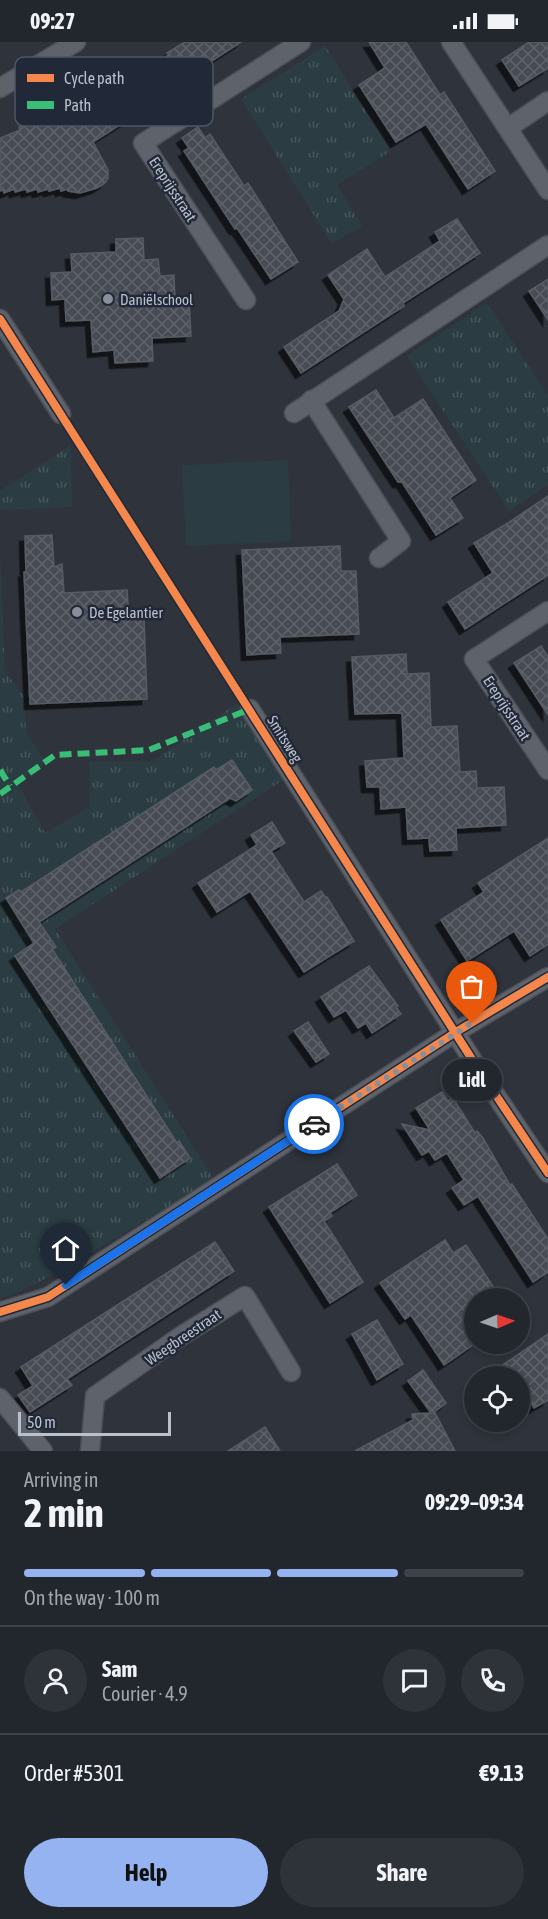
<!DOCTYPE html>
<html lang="en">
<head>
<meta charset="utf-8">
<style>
  body { margin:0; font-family:"Asap Condensed",sans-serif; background:#2e3239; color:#f1f3f6; height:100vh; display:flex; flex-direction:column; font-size:22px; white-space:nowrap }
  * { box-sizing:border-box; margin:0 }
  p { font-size:20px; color:#a2a5aa }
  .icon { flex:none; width:33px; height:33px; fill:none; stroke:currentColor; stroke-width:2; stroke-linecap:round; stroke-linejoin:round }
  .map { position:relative; height:1409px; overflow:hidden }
  .panel { display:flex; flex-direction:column; background:#22262d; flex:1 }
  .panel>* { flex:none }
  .needle { width:39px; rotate:88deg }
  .controls { position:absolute; left:464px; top:1246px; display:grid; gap:12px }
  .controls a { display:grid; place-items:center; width:66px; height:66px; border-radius:50%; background:#22262d; box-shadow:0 3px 9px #0003,0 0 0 2px #3f4349; font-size:30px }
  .scale { position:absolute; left:18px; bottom:15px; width:153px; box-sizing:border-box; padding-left:6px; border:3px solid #bac0cc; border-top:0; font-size:16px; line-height:21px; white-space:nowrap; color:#bac0cc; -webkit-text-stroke:4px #212938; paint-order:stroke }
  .pin { position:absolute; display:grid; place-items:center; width:51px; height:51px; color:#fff; margin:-62px -26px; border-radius:50% 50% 50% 0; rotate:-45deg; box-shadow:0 0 6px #0007 }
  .pin .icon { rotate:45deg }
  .courier { position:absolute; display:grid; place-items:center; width:60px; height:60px; margin:-30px; border:4px solid #1a73e8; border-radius:50%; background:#fff; color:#222; box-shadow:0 2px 8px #0007 }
  .bubble { position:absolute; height:42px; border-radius:21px; background:#22262d; box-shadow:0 3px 9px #0003,0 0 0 2px #3f4349; font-size:20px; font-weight:700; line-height:42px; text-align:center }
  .overview em { font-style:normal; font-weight:700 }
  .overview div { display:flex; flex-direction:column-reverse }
  .overview { display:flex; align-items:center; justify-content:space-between; height:102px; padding:0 24px }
  h1 { font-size:39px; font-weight:700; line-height:45px }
  .bar { display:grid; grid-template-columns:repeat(4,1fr); gap:9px 6px; align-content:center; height:72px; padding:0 24px }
  .bar i { height:8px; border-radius:4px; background:#3f4349 }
  .bar .active { background:#95b2f1 }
  .bar p { grid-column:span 4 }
  .line { display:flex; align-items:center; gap:15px; padding:0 24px; border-top:2px solid #3f4349 }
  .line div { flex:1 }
  .round { display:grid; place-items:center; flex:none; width:63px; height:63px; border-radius:32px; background:#2e3239 }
  .button { display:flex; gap:12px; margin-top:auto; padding:12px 24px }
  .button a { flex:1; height:69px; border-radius:36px; background:#95b2f1; color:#111; font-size:24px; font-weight:700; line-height:69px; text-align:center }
  .button a+a { background:#2e3239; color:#f1f3f6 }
  .status { display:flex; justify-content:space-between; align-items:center; height:42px; padding:0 30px; background:#22262d; direction:ltr }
  .status svg { height:16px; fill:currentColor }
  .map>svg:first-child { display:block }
  .grass { fill:url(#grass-tufts) }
  .green { fill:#2b3d42 }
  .building { fill:url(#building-cross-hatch); stroke:#575b64; stroke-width:1.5; filter:url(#shadow) }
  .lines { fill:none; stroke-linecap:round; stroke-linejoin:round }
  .street-casing { stroke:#4b4e55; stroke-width:21 }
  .street { stroke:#5e626a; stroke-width:18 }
  .quiet { stroke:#3abd76; stroke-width:6; stroke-dasharray:12 6; stroke-linecap:butt }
  .cycleway-casing { stroke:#212938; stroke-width:11 }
  .cycleway { stroke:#f5874c; stroke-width:8 }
  .done { stroke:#898f9a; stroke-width:6; stroke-dasharray:0 10.8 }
  .route { stroke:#1a73e8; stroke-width:8 }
  .poi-dot { fill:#898f9a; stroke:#212938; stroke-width:2 }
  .labels { text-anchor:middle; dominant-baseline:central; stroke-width:5; stroke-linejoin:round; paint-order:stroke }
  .street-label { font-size:15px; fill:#bac0cc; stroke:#212938 }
  .poi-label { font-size:15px; fill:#bac0cc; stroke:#212938; text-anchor:start }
  .key { fill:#212938; stroke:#4f5664; stroke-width:1.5 }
  .key-label { font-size:16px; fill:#bac0cc }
</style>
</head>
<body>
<div class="status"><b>09:27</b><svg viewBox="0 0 49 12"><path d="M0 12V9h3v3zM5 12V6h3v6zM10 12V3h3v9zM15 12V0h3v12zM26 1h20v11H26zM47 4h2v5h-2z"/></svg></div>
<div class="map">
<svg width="548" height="1409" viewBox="0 0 548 1409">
  <defs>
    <pattern id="grass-tufts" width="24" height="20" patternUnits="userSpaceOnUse" patternTransform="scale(1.5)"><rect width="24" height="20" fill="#2b3d42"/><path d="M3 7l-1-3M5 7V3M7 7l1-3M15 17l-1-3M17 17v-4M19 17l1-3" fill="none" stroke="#48575c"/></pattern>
    <pattern id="building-cross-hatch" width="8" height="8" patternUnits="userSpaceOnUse" patternTransform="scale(1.5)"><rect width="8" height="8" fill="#474b53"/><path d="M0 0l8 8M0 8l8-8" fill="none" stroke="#5f636b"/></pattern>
    <filter id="shadow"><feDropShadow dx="-5.5" dy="5.5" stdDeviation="0" flood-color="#0009"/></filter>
  </defs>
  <rect width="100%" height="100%" fill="#2e333c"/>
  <g class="grass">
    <polygon points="325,4 391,109 337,143 362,184 332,202 241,57"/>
    <polygon points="487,261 548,353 548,443 509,469 407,314"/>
    <polygon points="71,403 72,465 0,468 0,449"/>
    <polygon points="0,510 5,629 24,654 26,690 46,721 17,740 45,791 90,765 89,720 152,719 238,661 286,736 55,887 214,1137 64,1227 19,1250 0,1256"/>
  </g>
  <polygon class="green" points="288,418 291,499 186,504 182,423"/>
  <g class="building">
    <polygon points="185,0 241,0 184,37 186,40 93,100 108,128 108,136 105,141 97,146 80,151 68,149 68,147 61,149 60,146 49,149 48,147 38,150 37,147 27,150 26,147 15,150 14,147 4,151 3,148 0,149 0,96 20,88 19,85 29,82 28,79 51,72 54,81 102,50 105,55 169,13 167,11"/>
    <polygon points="369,0 406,0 440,53 444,50 495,129 468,147 426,82 396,100 359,43 385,26"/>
    <polygon points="529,0 548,0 548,26 519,44 502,18"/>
    <polygon points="198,85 205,96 210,92 244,144 248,141 298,220 271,237 237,186 235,187 184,109 189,106 182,96"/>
    <polygon points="457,177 480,211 403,261 404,264 301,331 284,305 339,269 344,257 328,233 367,207 385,235 440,199 435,190"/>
    <polygon points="143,196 144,218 158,217 160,234 174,233 175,258 189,257 191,294 152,296 153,319 115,321 114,308 93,310 91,278 66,279 65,257 52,258 51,231 72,230 71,212 116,210 116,197"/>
    <polygon points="548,237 548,278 529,249"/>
    <polygon points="376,348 394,376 423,357 476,438 450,456 463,476 436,493 402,440 398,440 349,365"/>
    <polygon points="548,454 548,533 465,587 448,560 493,531 474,501 508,481"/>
    <polygon points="52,493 54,525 62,522 64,551 127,548 129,577 144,577 147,657 30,662 24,530 26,530 25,494"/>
    <polygon points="340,504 341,529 356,529 359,592 280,595 281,611 247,613 242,508"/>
    <polygon points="541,604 548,615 548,673 514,621"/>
    <polygon points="406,612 407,632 429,631 431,685 457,684 460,730 476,729 477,746 504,745 506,783 456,786 457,808 430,809 429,796 408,797 406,765 381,767 380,745 367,745 365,719 404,716 402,671 355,672 352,615"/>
    <polygon points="232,718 252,748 236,759 230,756 39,880 56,905 52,907 177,1101 179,1099 190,1116 160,1136 15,914 34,901 6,856 19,848 21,850 214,725 216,728"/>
    <polygon points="272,780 285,801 271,809 304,860 321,849 326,856 327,855 354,899 304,930 250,849 217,870 198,841 257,803 251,793"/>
    <polygon points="548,796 548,902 530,914 514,889 467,919 441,878 484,850 478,841"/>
    <polygon points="369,924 398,964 396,965 401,972 372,991 366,981 358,986 346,968 334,975 321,955"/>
    <polygon points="308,980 329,1012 316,1020 294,989"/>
    <polygon points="442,1050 448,1059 453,1056 475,1091 477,1089 483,1096 510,1143 512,1142 548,1197 548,1230 533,1240 478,1154 464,1163 452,1146 464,1138 447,1111 435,1118 429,1109 422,1113 402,1082 430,1088 416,1066"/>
    <polygon points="337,1122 357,1153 330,1171 332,1174 324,1179 363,1240 330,1261 269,1165"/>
    <polygon points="445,1198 453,1211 466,1203 498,1252 489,1257 474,1257 474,1302 444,1323 411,1273 405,1277 380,1241"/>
    <polygon points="215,1200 234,1229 67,1337 72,1343 30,1370 18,1353 33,1344 21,1325"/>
    <polygon points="377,1278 403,1322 377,1338 352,1292"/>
    <polygon points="548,1292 548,1358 534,1366 519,1342 519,1335 485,1335"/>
    <polygon points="423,1328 446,1361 433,1371 435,1371 455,1409 355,1409 413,1378 412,1372 431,1371 408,1339"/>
    <polygon points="265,1385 280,1409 228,1409"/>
  </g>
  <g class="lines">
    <g class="street-casing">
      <g id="street">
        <polyline points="451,0 548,148"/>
        <polyline points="0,46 76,0"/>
        <polyline points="508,86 548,59"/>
        <polyline points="246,258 143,101 301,0"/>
        <polyline points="0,277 61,372"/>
        <polyline points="311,358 401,499 379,516"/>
        <polyline points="294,371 548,203"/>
        <polyline points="548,569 474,617 548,728"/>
        <polyline points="250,667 475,1022 548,1131"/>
        <polyline points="0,1270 48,1255 456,990 548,935"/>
        <polyline points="0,1356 43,1409"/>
        <polyline points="90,1409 95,1354 178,1296 245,1254 291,1330"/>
      </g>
    </g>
    <use href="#street" class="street"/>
    <g class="quiet">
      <polyline points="0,728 10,744"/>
      <polyline points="0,752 55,713 149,708 250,667"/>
    </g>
    <g class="cycleway-casing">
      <g id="cycleway">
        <polyline points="0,277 475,1022 548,1131"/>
        <polyline points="0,1270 48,1255 456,990 548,935"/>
      </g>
    </g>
    <use href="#cycleway" class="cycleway"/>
  </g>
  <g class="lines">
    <polyline class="done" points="314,1082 472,981"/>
    <polyline class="route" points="66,1243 314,1082"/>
  </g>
  <g class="poi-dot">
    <circle cx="108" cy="257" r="6"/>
    <circle cx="77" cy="570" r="6"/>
  </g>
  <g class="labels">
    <g class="street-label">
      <text transform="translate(173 147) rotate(57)">Ereprijsstraat</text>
      <text transform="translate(507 666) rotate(57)">Ereprijsstraat</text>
      <text transform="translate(285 697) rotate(58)">Smitsweg</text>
      <text transform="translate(183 1295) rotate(-34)">Weegbreestraat</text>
    </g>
    <g class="poi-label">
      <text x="120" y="257">Daniëlschool</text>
      <text x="89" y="570">De Egelantier</text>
    </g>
  </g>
  <rect x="15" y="15" width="198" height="69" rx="9" class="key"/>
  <rect x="27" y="32" width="27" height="8" fill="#f5874c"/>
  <rect x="27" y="59" width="27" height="8" fill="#3abd76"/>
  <g class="key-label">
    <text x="64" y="42">Cycle path</text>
    <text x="64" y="69">Path</text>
  </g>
</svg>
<div class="controls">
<a><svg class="needle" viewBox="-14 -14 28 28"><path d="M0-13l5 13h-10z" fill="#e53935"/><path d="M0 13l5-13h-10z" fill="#a2a5aa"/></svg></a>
<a><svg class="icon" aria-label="locate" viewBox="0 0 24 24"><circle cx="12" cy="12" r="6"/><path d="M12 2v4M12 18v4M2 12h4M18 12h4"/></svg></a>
</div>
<div class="scale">50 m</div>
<div class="pin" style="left:472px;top:981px;background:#ea580c"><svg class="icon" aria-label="bag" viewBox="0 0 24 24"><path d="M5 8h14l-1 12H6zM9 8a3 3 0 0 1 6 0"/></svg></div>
<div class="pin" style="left:66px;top:1243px;background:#1f2937"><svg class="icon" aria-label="home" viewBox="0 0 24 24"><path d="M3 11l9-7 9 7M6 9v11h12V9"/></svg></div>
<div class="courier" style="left:314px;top:1082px"><svg class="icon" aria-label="car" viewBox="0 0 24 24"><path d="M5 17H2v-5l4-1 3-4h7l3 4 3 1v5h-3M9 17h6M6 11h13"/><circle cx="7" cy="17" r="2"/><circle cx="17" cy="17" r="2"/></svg></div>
<div class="bubble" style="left:442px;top:1017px;width:60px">Lidl</div>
</div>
<section class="panel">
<div class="overview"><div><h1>2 min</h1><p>Arriving in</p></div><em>09:29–09:34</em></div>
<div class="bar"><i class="active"></i><i class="active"></i><i class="active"></i><i></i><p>On the way · 100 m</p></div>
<div class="line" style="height:108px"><a class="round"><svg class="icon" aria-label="person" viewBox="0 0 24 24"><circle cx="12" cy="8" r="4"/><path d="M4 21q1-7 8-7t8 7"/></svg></a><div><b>Sam</b><p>Courier · 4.9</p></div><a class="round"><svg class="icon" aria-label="chat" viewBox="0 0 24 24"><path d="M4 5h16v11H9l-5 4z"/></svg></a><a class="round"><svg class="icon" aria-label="phone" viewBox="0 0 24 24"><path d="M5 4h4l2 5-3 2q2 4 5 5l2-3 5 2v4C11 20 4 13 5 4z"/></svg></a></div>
<div class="line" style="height:78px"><div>Order #5301</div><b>€9.13</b></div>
<div class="button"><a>Help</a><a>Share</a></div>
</section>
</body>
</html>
